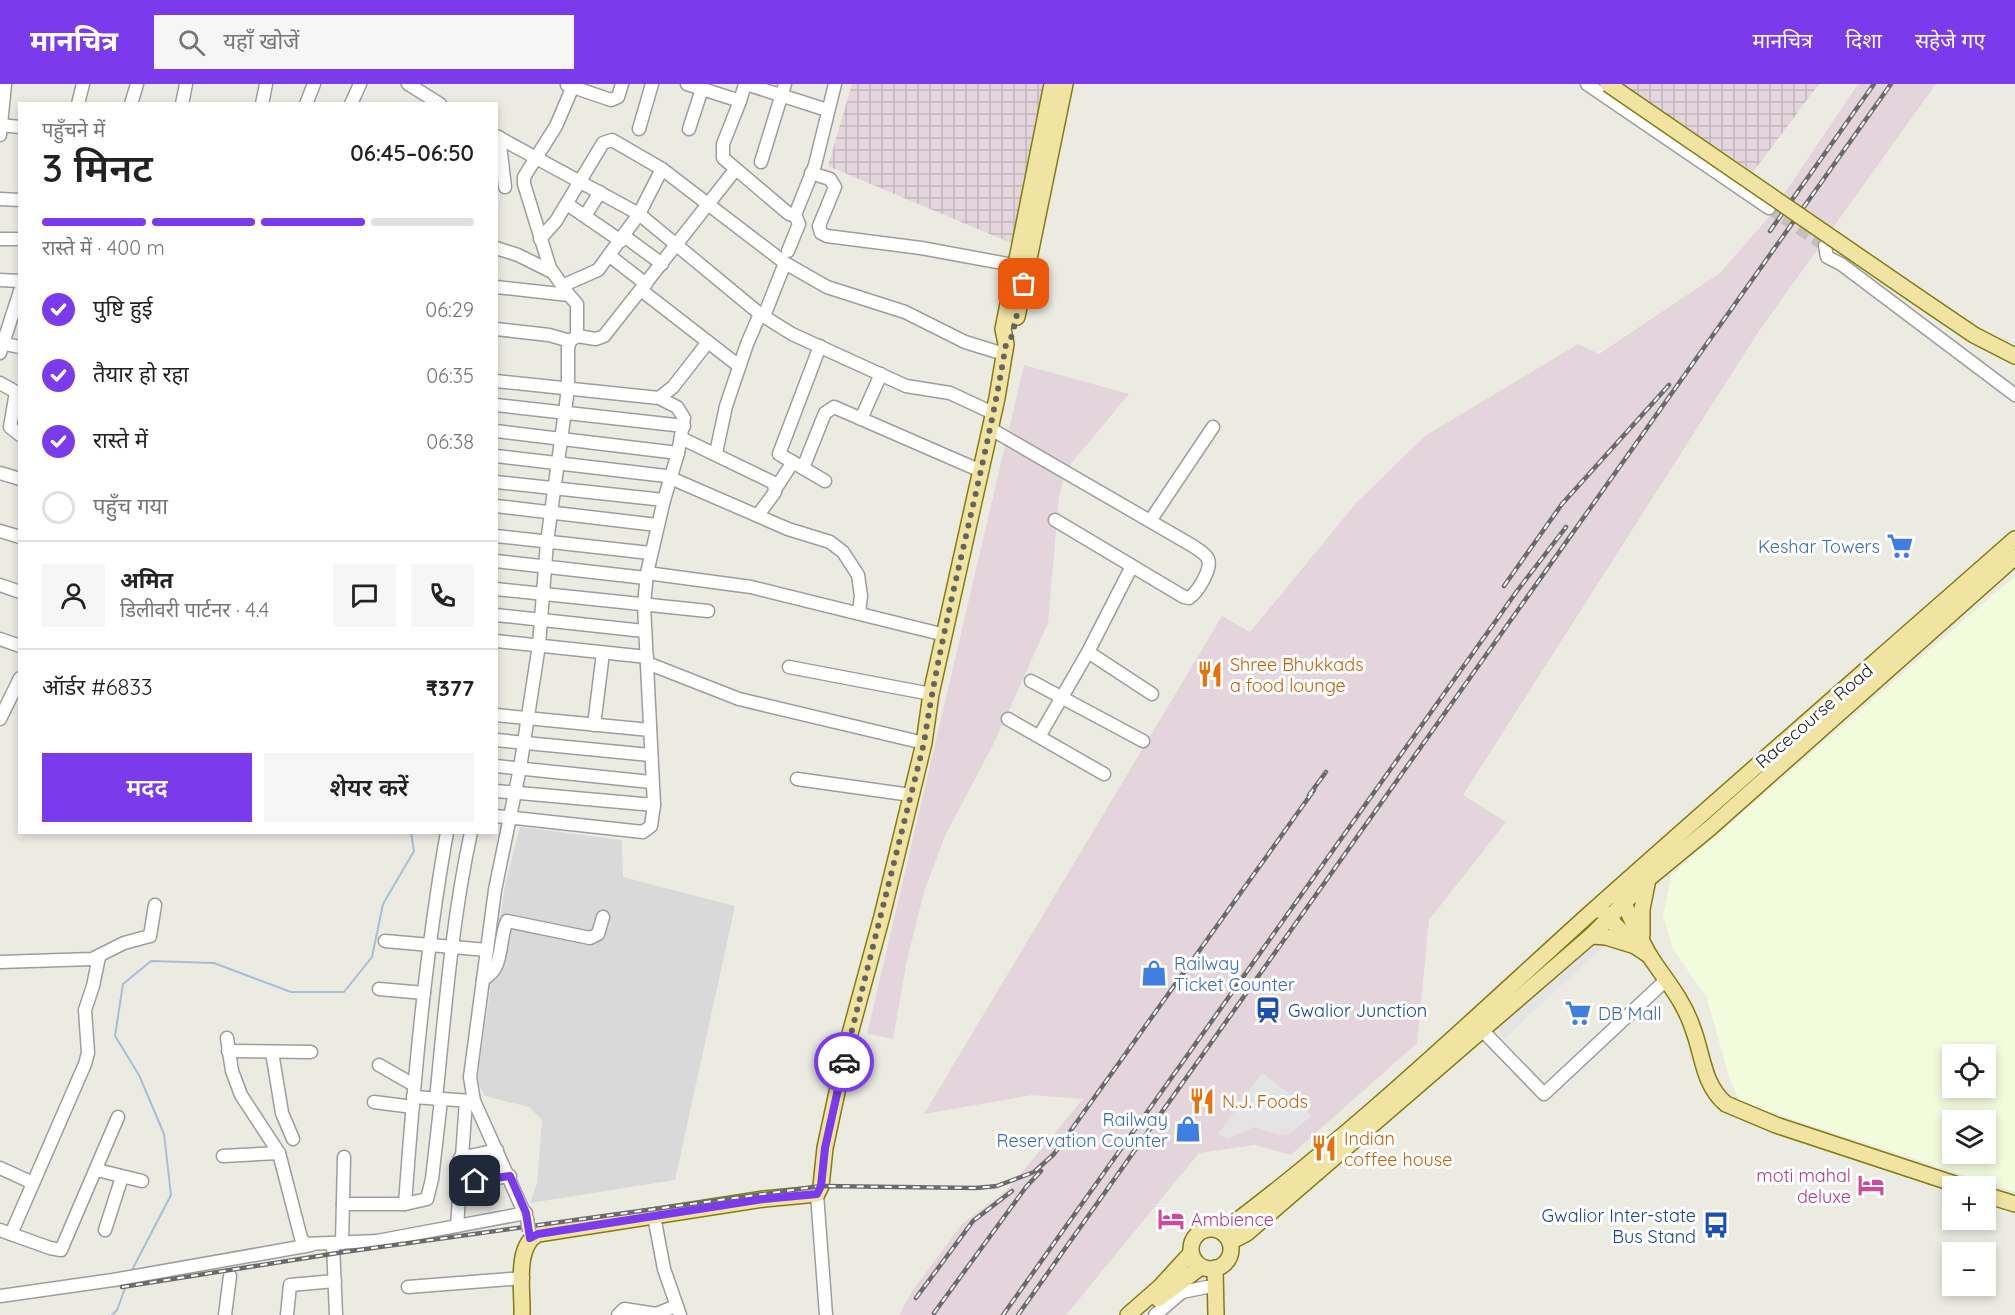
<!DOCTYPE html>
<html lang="hi">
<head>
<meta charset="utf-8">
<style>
  body { margin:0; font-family:Quicksand,"Noto Sans Devanagari",sans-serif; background:#f6f6f6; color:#222; height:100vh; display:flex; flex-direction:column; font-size:22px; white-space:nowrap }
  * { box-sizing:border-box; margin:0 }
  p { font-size:20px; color:#767676 }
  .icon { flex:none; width:33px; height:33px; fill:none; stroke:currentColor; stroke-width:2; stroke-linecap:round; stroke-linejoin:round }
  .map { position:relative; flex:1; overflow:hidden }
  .panel { position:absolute; left:18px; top:18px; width:480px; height:732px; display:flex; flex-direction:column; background:#fff; border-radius:0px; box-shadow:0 3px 9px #0003 }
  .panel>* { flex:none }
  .controls { position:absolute; left:1942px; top:960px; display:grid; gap:12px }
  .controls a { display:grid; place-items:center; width:54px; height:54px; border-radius:0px; background:#fff; box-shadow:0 3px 9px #0003; font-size:30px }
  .pin { position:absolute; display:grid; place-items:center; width:51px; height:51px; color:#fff; margin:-26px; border-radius:12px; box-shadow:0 3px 9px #0006 }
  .courier { position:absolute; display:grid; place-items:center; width:60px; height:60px; margin:-30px; border:4px solid #7c3aed; border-radius:50%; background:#fff; color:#222; box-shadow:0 2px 8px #0007 }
  .summary em { font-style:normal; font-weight:600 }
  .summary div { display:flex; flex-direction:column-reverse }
  .summary { display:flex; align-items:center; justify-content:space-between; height:102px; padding:0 24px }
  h1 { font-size:39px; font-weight:600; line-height:45px }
  .bar { display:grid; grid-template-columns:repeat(4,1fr); gap:9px 6px; align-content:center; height:72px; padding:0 24px }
  .bar i { height:8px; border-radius:4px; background:#e0e0e0 }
  .bar .on { background:#7c3aed }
  .bar p { grid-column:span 4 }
  .line { display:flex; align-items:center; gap:15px; padding:0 24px; border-top:2px solid #e0e0e0 }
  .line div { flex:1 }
  .round { display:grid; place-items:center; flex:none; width:63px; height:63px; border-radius:0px; background:#f6f6f6 }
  ol { padding:0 24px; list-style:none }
  li { display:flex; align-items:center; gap:18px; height:66px }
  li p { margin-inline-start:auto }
  li .icon { padding:6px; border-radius:50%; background:#7c3aed; color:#fff; stroke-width:4 }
  li:last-child { color:#767676 }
  li i { width:33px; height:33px; border:3px solid #e0e0e0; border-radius:50% }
  .primary-button { display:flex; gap:12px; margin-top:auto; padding:12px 24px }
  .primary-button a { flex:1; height:69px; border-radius:0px; background:#7c3aed; color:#fff; font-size:24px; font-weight:600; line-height:69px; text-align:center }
  .primary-button a+a { background:#f6f6f6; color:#222 }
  header { display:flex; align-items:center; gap:36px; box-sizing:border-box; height:84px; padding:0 30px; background:#7c3aed; color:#fff }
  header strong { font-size:28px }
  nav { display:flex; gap:33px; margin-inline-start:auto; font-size:21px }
  .search { width:420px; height:54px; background:#f6f6f6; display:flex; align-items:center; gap:15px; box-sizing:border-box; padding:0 21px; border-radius:0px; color:#767676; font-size:22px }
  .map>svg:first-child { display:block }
  .residential { fill:#dad9d9 }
  .industrial { fill:url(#industrial-grid) }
  .education { fill:#f3fbdd; fill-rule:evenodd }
  .railway { fill:#e4d5dd }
  .parking { fill:#e4e4e4 }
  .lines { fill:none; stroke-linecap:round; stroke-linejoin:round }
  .stream { stroke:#a7bed5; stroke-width:2 }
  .minor-tunnel { stroke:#c2c2ba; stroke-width:12; stroke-dasharray:12 6; stroke-linecap:butt }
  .minor-casing { stroke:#9d9d9d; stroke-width:15 }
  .major-casing { stroke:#837c10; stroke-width:18 }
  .minor { stroke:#fff; stroke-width:12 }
  .major { stroke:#f1e4a3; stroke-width:15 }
  .rail-casing { stroke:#6a6a6a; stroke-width:4.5 }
  .rail { stroke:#fff; stroke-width:2; stroke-dasharray:7; stroke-linecap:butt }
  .minor-bridge-casing { stroke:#9d9d9d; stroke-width:15; stroke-linecap:butt }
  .major-bridge-casing { stroke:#837c10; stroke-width:18; stroke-linecap:butt }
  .minor-bridge { stroke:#fff; stroke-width:12 }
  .major-bridge { stroke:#f1e4a3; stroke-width:15 }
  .done { stroke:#656461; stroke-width:6; stroke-dasharray:0 10.8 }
  .route { stroke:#7c3aed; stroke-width:8 }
  .labels { text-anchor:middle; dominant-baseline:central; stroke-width:6; stroke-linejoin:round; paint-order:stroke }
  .shop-label { font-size:18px; fill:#366cbe; stroke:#fff; text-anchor:end }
  .food-label { font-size:18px; fill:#c56008; stroke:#fff; text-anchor:start }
  .street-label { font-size:18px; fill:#1c1c1c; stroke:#fff }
  .transit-label { font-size:18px; fill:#164399; stroke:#fff; text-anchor:start }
  .hotel-label { font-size:18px; fill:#b23c85; stroke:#fff; text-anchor:end }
</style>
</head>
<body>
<header>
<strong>मानचित्र</strong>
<div class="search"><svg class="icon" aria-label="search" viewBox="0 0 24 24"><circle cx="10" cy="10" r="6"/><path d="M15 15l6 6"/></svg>यहाँ खोजें</div>
<nav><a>मानचित्र</a><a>दिशा</a><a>सहेजे गए</a></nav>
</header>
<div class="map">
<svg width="2015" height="1231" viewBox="0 0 2015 1231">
  <defs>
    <pattern id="industrial-grid" width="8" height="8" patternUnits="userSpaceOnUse" patternTransform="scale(1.5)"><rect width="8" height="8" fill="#e4d5dd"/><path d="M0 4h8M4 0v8" fill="none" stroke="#c3b6bd"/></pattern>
  </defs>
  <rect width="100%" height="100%" fill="#ecebe2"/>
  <polygon class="residential" points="520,743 622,756 623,793 735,822 675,1096 530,1119 537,1099 542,1036 529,1023 485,1012 477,998 505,801"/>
  <g class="industrial">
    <polygon points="852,0 1043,0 1016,161 828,82"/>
    <polygon points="1621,0 1819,0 1753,88"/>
  </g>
  <path class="education" d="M2015 492V1108L1740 1018 1730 996 1707 914 1673 865 1663 831 1672 790ZM1953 970H1986V1004H1953ZM1953 1036H1986V1070H1953Z"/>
  <g class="railway">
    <polygon points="1858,0 1936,0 1759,247 1463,711 1506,738 1429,836 1417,959 1291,1071 1255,1061 1199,1069 1066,1231 899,1231 913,1206 962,1140 1007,1106 1083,1015 1032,1011 924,1030 1222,532 1250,548 1357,418 1425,352 1578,260 1599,270 1720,189 1768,134"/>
    <polygon points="1024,281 1129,310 1065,387 1059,414 1048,539 996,655 945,752 924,808 907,876 893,955 867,950"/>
  </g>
  <g class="parking">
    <polygon points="1592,854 1608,858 1504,955 1494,939"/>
    <polygon points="1262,989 1290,1010 1311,1032 1290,1050 1279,1051 1254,1043 1227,1055 1218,1050"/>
  </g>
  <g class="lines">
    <g class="stream">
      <polyline points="131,1188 171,1111 164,1050 139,991 115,952 123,900 151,877 214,879 291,908 344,908 372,873 383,820 414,767 411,748"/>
      <polyline points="112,1231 117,1226 127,1199"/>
    </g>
    <polyline class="minor-tunnel" points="1769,124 1825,162"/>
    <g class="minor-casing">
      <g id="minor">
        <polyline points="408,0 440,20"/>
        <polyline points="687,0 740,17 745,0"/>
        <polyline points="746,0 827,26"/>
        <polyline points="1587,0 1769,124"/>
        <polyline points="567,1 611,16 618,13 622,0"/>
        <polyline points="740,17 723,60 723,74 789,130 795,131 815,81 835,0"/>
        <polyline points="78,20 83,0"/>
        <polyline points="131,20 137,0"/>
        <polyline points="182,20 186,0"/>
        <polyline points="262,20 266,0"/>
        <polyline points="306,20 314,0"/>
        <polyline points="351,20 360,0"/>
        <polyline points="0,41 20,43"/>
        <polyline points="639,45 652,0"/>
        <polyline points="689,45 702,5"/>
        <polyline points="0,51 5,0"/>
        <polyline points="496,52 639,130 760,230 792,250 906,302 950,309 993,329"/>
        <polyline points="499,53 505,103"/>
        <polyline points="761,78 785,0"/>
        <polyline points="811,89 830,95 835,103 819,142 821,149 827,152 921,164 1024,183"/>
        <polyline points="0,115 20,116"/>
        <polyline points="567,120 621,157"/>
        <polyline points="585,132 600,108"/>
        <polyline points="624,152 662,180"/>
        <polyline points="0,155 20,155"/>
        <polyline points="540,155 556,137 603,59 612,56 662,85 785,179 827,203 905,228 965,258 1004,270"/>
        <polyline points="1825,162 1827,173 1841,180 2015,311"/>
        <polyline points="496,164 518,171 552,188"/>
        <polyline points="788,167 799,140 795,131"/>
        <polyline points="610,172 646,200"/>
        <polyline points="0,196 20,197"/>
        <polyline points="564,201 598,186 639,130 662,85"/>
        <polyline points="496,203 569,211 577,220 577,252"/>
        <polyline points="641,206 739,282"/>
        <polyline points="569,211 550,184 524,100 524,93 556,42 574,0"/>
        <polyline points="764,232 785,179"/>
        <polyline points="496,245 549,251 570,257"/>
        <polyline points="0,259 20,263"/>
        <polyline points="0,269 20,207"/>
        <polyline points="496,297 659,314 673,303 708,258"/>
        <polyline points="0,299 16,308 10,343 20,351"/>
        <polyline points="659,314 677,323 684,334 678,369 664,416"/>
        <polyline points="496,321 684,342"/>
        <polyline points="861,335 881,290"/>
        <path d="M991 345 1193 462C1198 466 1205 469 1208 475 1212 485 1198 508 1189 514L1184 513 1055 436"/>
        <polyline points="496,347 678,369"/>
        <polyline points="681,354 774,399 775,408 758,431"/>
        <polyline points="716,369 726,322 747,260 760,230"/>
        <polyline points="496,372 666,392 788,445 830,458 843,468 858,491 861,512 859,528"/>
        <polyline points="803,384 779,370 820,262"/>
        <polyline points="0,389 20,395"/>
        <polyline points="825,397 803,384 825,329 834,323 981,387"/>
        <polyline points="496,398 664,416 647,489 644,521 654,721 651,742 643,748 496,732"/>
        <polyline points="776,404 793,378"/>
        <polyline points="496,422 657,441"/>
        <polyline points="1150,437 1213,343"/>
        <polyline points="0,447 20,453"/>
        <polyline points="496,452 650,469"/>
        <polyline points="496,477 646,494"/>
        <polyline points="1132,482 1088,568 1152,610"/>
        <polyline points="647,489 751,503 945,551"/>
        <polyline points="0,501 20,508"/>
        <polyline points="496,505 708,527"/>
        <polyline points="496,531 644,547"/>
        <polyline points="0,555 20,562"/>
        <polyline points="496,557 647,573"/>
        <polyline points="647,579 739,615 924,659"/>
        <polyline points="789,583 931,610"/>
        <polyline points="1031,597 1143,657"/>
        <polyline points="496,631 650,646"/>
        <polyline points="0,635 20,594"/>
        <polyline points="1008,635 1104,690"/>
        <polyline points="594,641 603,569"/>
        <polyline points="1040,651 1088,568"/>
        <polyline points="496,656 650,671"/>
        <polyline points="496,682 651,698"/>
        <polyline points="797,695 911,711"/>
        <polyline points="496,707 654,721"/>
        <polyline points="385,857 487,866"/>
        <polyline points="0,878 92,875 124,859 150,852 155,821"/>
        <path d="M483 895C505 885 498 856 507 837L590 854 598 850 603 833"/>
        <polyline points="379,905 424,909"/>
        <polyline points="1482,946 1544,1010 1667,895"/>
        <polyline points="227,954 232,987 241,1011 279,1069 301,1154 306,1160 377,1157 526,1129"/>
        <polyline points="228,967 311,968"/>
        <polyline points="272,968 282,1029 293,1055"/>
        <polyline points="379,981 414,1001"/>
        <polyline points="413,1013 472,1017"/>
        <path d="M436 1015C445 926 452 836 471 748"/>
        <polyline points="374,1018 413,1023"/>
        <polyline points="223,1072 279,1069"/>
        <polyline points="460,1074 497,1066"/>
        <polyline points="0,1084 33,1099"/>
        <polyline points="97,1086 142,1097"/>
        <polyline points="458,1100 510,1092"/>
        <polyline points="817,1110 826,1231"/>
        <polyline points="343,1120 405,1120 427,1115 432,1095 441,1016"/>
        <path d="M405 1120C414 996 425 872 447 748"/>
        <polyline points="654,1132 664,1185 680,1231"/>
        <polyline points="527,1135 474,1017 470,993 495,806 520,684 539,561 547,458 568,305 568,264 570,257 577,252 596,255 604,252 735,86"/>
        <polyline points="457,1142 466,1017"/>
        <polyline points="0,1146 50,1164 61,1166 118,1033"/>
        <polyline points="105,1146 122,1093"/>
        <polyline points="11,1150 85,980 88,969 85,926 93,902 99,873"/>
        <polyline points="342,1159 344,1073"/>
        <polyline points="333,1160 336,1231"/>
        <polyline points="408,1203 523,1194"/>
        <polyline points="1182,1208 1207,1203"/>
        <polyline points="0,1212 113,1196 311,1161"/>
        <polyline points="225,1231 230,1192"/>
        <polyline points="287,1231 290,1201 335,1197"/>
        <polyline points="618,1231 624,1225 656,1230 676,1222"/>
        <polyline points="1155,1231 1182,1208 1186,1194"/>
      </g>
    </g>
    <g class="major-casing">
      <g id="major">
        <polyline points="1918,213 1974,251 2015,272"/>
        <polyline points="1017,233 1065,0"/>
        <path d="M1617 813 1624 820C1633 837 1641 858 1651 874 1667 898 1684 917 1693 945 1703 971 1703 1001 1726 1020L1776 1041 1961 1102"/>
        <polyline points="1602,827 1635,862 1650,872"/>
        <polyline points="1642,851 1642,825 1648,795"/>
        <polyline points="1591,852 1606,853 1632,861"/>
        <polyline points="1986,1111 2015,1120"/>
        <circle cx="1211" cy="1165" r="20"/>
        <path d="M1222 1148C1351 1052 1467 941 1586 833 1728 706 1872 581 2015 455"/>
        <polyline points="1230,1158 1247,1149 1591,852 1648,795 1710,744 2015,473"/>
        <polyline points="1215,1184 1216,1231"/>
        <polyline points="1158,1215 1201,1183"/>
        <path d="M522 1231C523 1208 514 1162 538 1150L764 1115 817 1110 821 1102 825 1064 848 957 882 832 924 659 931 610 997 314 1006 260 1003 245 1052 0"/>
        <polyline points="1128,1231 1160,1203 1191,1169"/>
      </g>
    </g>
    <use href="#minor" class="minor"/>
    <use href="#major" class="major"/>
    <g class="rail-casing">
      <g id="rail">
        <polyline points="1770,147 1874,0"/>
        <polyline points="1504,502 1562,420 1669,301"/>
        <polyline points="1309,711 1326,688"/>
        <polyline points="122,1203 344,1168 821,1102 976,1104 997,1102 1034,1088 1054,1070 1314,706"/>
        <polyline points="916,1214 973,1137 1012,1107"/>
        <polyline points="934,1229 1026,1103 1041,1087"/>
        <polyline points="1003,1231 1517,507 1566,443"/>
        <polyline points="1018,1231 1891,0"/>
      </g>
    </g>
    <use href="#rail" class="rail"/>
    <g class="minor-bridge-casing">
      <polyline id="minor-bridge" points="527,1135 529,1147"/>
    </g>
    <g class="major-bridge-casing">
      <polyline id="major-bridge" points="1608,0 1918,213"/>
    </g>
    <use href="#minor-bridge" class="minor-bridge"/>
    <use href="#major-bridge" class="major-bridge"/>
  </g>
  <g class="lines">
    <path class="done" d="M844 978 924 659C944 525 984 394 1006 260L1012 252 1024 200"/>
    <polyline class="route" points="475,1097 510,1092 526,1129 530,1154 538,1150 764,1115 817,1110 821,1102 825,1064 844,978"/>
  </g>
  <defs>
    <g id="supermarket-bare" transform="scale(2.07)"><path d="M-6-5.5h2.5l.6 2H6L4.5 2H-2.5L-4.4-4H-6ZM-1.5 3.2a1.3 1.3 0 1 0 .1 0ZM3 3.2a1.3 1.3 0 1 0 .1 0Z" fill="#3f7fe0" stroke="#fff" stroke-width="2.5" paint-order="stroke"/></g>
    <g id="restaurant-bare" transform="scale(2.07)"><path d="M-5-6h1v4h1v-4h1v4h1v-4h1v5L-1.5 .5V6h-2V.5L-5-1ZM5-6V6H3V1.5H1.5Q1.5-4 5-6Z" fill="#e8710a" stroke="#fff" stroke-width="2.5" paint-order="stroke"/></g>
    <g id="shop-bare" transform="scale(2.07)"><path d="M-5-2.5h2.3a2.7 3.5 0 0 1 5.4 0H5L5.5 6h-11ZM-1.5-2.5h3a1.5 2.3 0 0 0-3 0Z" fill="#3f7fe0" stroke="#fff" stroke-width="2.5" paint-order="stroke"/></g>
    <g id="station-bare" transform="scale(2.07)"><path d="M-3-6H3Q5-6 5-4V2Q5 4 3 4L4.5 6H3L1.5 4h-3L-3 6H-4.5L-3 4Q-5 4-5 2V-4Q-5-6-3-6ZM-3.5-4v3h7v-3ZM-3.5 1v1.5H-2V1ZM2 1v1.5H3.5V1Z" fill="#1a4fb4" stroke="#fff" stroke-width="2.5" paint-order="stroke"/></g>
    <g id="hotel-bare" transform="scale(2.07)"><path d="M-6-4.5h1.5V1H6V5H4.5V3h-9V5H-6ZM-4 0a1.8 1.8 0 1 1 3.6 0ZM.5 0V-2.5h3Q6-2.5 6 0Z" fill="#d1479c" stroke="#fff" stroke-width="2.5" paint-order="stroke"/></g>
    <g id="bus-bare" transform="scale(2.07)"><path d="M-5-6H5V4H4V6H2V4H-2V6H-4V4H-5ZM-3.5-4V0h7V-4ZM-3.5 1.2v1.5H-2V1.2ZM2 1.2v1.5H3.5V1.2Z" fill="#1a4fb4" stroke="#fff" stroke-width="2.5" paint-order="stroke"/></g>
  </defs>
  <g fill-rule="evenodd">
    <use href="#supermarket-bare" x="1900" y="462"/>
    <use href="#restaurant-bare" x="1210" y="590"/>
    <use href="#shop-bare" x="1154" y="889"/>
    <use href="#station-bare" x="1268" y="926"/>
    <use href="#supermarket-bare" x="1578" y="929"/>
    <use href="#restaurant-bare" x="1202" y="1017"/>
    <use href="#shop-bare" x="1188" y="1045"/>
    <use href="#restaurant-bare" x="1324" y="1064"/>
    <use href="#hotel-bare" x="1871" y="1101"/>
    <use href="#hotel-bare" x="1171" y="1135"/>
    <use href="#bus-bare" x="1716" y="1141"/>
  </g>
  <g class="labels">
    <g class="shop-label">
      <text x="1880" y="462">Keshar Towers</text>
      <text x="1174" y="879" text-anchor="start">Railway<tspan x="1174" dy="21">Ticket Counter</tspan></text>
      <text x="1598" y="929" text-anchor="start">DB Mall</text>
      <text x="1168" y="1035">Railway<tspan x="1168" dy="21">Reservation Counter</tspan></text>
    </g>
    <g class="food-label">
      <text x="1230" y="580">Shree Bhukkads<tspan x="1230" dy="21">a food lounge</tspan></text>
      <text x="1222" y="1017">N.J. Foods</text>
      <text x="1344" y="1054">Indian<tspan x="1344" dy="21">coffee house</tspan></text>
    </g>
    <g class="street-label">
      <text transform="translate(1814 632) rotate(-41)">Racecourse Road</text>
    </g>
    <g class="transit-label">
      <text x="1288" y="926">Gwalior Junction</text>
      <text x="1696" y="1131" text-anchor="end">Gwalior Inter-state<tspan x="1696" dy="21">Bus Stand</tspan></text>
    </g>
    <g class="hotel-label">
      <text x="1851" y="1091">moti mahal<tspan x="1851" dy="21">deluxe</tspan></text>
      <text x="1191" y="1135" text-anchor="start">Ambience</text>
    </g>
  </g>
</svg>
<div class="controls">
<a><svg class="icon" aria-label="locate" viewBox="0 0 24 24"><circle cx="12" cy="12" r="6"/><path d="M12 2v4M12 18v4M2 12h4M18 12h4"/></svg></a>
<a><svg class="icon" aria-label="layers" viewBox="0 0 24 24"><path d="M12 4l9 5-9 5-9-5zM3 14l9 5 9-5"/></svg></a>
<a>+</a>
<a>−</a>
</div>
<div class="pin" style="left:1024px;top:200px;background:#ea580c"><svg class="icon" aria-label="bag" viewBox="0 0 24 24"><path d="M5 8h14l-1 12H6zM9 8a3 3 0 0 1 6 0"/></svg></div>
<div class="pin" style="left:475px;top:1097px;background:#1f2937"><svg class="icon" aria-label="home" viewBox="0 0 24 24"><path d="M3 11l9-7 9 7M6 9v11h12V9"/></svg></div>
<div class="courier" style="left:844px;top:978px"><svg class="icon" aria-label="car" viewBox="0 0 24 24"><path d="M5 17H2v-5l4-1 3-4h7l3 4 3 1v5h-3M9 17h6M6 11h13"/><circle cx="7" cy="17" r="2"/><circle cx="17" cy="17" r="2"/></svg></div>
<section class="panel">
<div class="summary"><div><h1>3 मिनट</h1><p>पहुँचने में</p></div><em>06:45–06:50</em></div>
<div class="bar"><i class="on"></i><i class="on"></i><i class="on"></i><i></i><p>रास्ते में · 400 m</p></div>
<ol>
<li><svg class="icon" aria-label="check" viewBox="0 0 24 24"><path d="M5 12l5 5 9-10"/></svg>पुष्टि हुई<p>06:29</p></li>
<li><svg class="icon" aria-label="check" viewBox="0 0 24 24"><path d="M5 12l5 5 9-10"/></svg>तैयार हो रहा<p>06:35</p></li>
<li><svg class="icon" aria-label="check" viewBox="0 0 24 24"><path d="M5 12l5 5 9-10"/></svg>रास्ते में<p>06:38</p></li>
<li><i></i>पहुँच गया</li>
</ol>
<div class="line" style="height:108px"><a class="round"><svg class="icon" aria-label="person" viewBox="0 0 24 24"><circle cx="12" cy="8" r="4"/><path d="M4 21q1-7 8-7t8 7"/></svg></a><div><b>अमित</b><p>डिलीवरी पार्टनर · 4.4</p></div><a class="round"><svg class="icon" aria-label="chat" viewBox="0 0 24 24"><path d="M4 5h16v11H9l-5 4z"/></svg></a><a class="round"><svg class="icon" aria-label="phone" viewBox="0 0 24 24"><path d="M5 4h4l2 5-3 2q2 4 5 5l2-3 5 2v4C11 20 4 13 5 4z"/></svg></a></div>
<div class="line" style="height:78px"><div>ऑर्डर #6833</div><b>₹377</b></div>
<div class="primary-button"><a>मदद</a><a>शेयर करें</a></div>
</section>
</div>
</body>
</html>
